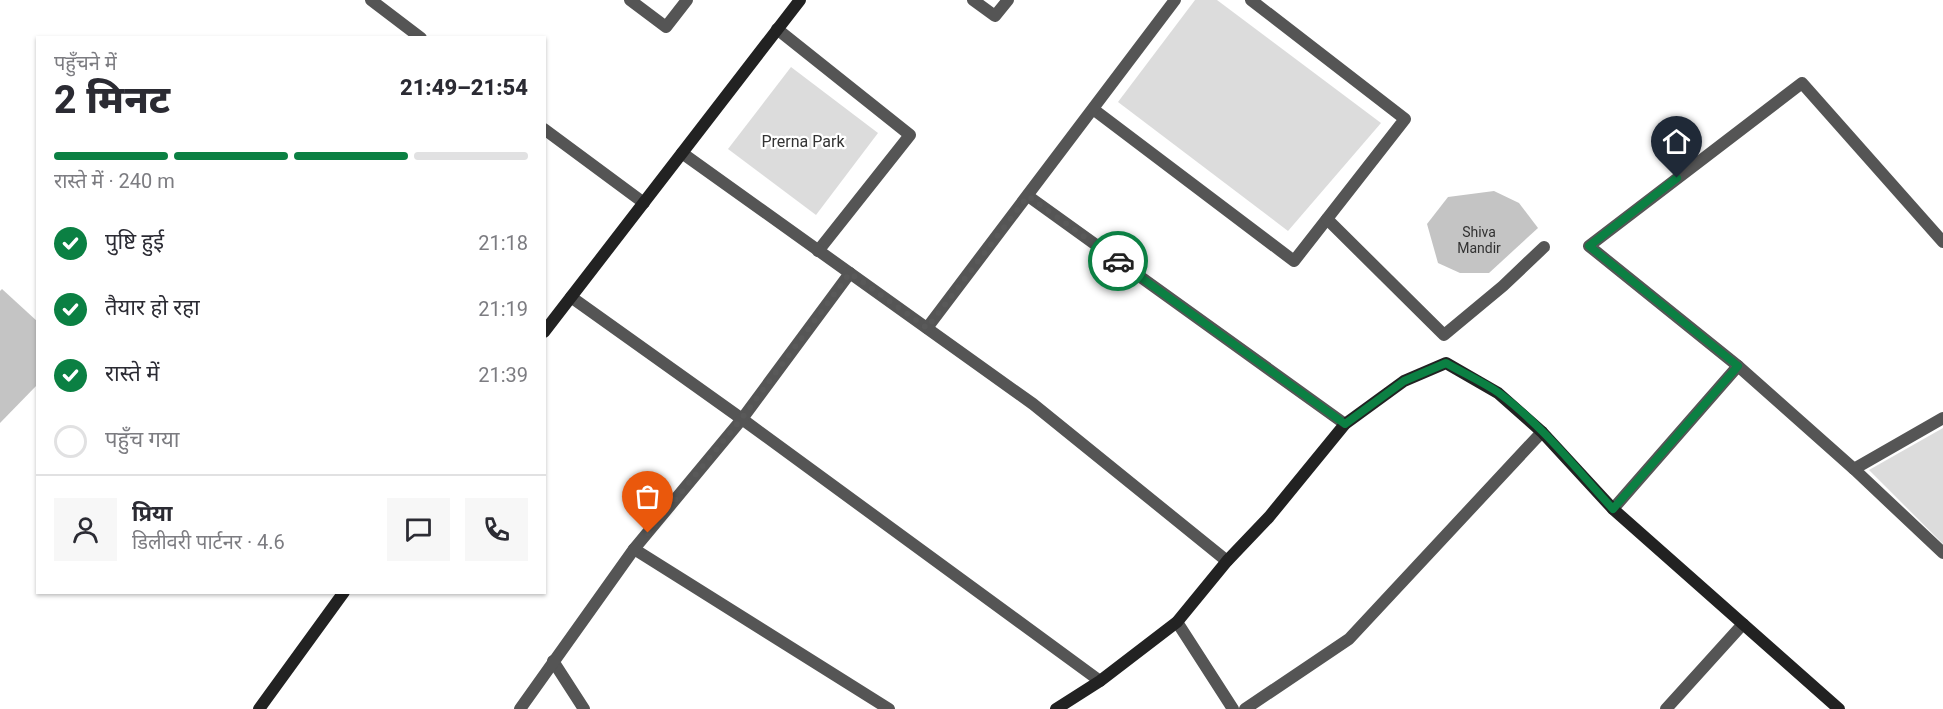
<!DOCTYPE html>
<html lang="hi">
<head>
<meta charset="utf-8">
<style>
  body { margin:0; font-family:Roboto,"Noto Sans Devanagari",sans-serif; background:#f7f7f7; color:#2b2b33; height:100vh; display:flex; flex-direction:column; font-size:22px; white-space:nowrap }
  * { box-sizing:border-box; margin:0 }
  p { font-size:20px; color:#7c7c81 }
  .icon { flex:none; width:33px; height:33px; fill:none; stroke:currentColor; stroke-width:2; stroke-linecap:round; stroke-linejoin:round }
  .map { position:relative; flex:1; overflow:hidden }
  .side { position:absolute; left:36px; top:36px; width:510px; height:558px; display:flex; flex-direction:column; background:#fff; border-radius:0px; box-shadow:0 2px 4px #0004 }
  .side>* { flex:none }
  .pin { position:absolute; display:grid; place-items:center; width:51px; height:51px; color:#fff; margin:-62px -26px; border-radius:50% 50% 50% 0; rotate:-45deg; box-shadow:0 0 6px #0007 }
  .pin .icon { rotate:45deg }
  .courier { position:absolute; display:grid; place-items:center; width:60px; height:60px; margin:-30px; border:4px solid #0b8043; border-radius:50%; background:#fff; color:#222; box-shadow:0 2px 8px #0007 }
  .head em { font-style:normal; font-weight:800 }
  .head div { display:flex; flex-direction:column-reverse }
  .head { display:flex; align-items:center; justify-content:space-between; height:102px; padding:0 18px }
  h1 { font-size:39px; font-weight:800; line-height:45px }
  .bar { display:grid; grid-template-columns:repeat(4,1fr); gap:9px 6px; align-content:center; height:72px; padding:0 18px }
  .bar i { height:8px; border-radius:4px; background:#e1e1e2 }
  .bar .selected { background:#0b8043 }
  .bar p { grid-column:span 4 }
  .line { display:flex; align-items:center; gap:15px; padding:0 18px; border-top:2px solid #e1e1e2 }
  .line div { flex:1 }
  .round { display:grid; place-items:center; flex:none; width:63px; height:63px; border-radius:0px; background:#f7f7f7 }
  ol { padding:0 18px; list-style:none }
  li { display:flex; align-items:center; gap:18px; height:66px }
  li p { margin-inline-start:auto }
  li .icon { padding:6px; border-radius:50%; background:#0b8043; color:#fff; stroke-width:4 }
  li:last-child { color:#7c7c81 }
  li i { width:33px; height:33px; border:3px solid #e1e1e2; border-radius:50% }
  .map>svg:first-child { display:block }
  .green { fill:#dcdcdc }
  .building { fill:#c4c4c4 }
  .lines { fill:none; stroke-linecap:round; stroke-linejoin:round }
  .lane { stroke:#555; stroke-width:12 }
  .street { stroke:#555; stroke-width:12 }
  .secondary { stroke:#222; stroke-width:12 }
  .done { stroke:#595959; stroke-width:6; stroke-dasharray:0 10.8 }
  .route { stroke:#0b8043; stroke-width:8 }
  .labels { text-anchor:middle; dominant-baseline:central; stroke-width:4.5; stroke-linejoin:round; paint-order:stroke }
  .number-label { font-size:14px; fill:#313131 }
  .park-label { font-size:16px; fill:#333; stroke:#fff }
</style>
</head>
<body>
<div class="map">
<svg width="1943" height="709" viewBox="0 0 1943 709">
  <rect width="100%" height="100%" fill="#fff"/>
  <g class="green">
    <polygon points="1195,0 1217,0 1381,123 1288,231 1118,102"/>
    <polygon points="791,67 878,133 816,215 728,149"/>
    <polygon points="1943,428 1943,544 1869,470"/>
  </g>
  <g class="building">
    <polygon points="1494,191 1519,203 1538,228 1489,273 1460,273 1438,263 1427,224 1448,197"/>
    <polygon points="2,289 38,322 38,384 0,423 0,291"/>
  </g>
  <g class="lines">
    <polyline class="lane" points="630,0 666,27 687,0"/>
    <g class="street">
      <polyline points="371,0 421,38"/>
      <polyline points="973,0 995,16 1008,0"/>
      <polyline points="777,29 910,135 818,251"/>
      <polyline points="1093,109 1294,261 1405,119 1251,0"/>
      <polyline points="544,129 644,203"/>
      <polyline points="682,153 1033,404 1227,561"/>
      <polyline points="1028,196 1345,424"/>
      <polyline points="1327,219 1444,335 1503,286 1544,247"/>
      <polyline points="571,297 742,419 1100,681"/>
      <polyline points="927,328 1175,0"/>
      <polyline points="1738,366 1589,246 1802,83 1943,242"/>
      <polyline points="1854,469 1943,418"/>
      <polyline points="1613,509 1738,366 1854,469 1943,553"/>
      <polyline points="634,549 889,709"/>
      <polyline points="1177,622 1233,709"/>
      <polyline points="553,661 584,709"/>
      <polyline points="520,709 634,549 742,419 850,273"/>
      <polyline points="1245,709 1349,639 1542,432"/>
      <polyline points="1666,709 1743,624"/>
    </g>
    <g class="secondary">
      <polyline points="544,332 800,0"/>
      <polyline points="259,709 344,592"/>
      <polyline points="1056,709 1100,681 1177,622 1227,561 1269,517 1345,424 1404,381 1446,363 1498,393 1542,432 1613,509 1839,709"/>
    </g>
  </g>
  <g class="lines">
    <polyline class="done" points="648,533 742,418 850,273 927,328 1028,196 1118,261"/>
    <path class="route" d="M1118 261 1345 424 1404 381 1446 363C1463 373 1483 382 1499 393 1542 425 1577 470 1613 509L1738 366 1589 246 1677 178"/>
  </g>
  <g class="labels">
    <g class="number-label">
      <text x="1479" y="232">Shiva<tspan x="1479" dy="16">Mandir</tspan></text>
    </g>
    <g class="park-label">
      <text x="803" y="141">Prerna Park</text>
    </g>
  </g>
</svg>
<div class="pin" style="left:648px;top:533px;background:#ea580c"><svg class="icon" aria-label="bag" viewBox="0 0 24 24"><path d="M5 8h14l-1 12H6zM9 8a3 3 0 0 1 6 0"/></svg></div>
<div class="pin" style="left:1677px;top:178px;background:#1f2937"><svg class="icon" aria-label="home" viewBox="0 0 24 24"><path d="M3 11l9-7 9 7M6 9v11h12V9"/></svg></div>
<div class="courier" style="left:1118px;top:261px"><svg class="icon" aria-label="car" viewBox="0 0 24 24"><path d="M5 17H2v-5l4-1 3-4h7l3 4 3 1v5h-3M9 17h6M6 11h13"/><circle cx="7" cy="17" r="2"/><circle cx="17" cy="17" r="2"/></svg></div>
<section class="side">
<div class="head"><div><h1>2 मिनट</h1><p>पहुँचने में</p></div><em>21:49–21:54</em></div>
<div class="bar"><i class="selected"></i><i class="selected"></i><i class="selected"></i><i></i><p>रास्ते में · 240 m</p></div>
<ol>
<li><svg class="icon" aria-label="check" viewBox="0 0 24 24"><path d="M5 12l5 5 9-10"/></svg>पुष्टि हुई<p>21:18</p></li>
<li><svg class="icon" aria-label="check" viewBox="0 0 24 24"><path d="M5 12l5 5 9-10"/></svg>तैयार हो रहा<p>21:19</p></li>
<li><svg class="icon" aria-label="check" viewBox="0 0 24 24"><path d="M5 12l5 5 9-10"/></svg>रास्ते में<p>21:39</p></li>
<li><i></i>पहुँच गया</li>
</ol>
<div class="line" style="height:108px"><a class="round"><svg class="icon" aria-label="person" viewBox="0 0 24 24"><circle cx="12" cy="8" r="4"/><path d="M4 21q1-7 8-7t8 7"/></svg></a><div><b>प्रिया</b><p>डिलीवरी पार्टनर · 4.6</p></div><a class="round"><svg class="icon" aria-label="chat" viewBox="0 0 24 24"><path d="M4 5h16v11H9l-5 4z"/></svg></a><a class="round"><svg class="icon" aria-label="phone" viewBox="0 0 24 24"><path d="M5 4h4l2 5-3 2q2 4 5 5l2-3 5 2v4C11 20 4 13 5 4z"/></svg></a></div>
</section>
</div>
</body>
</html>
